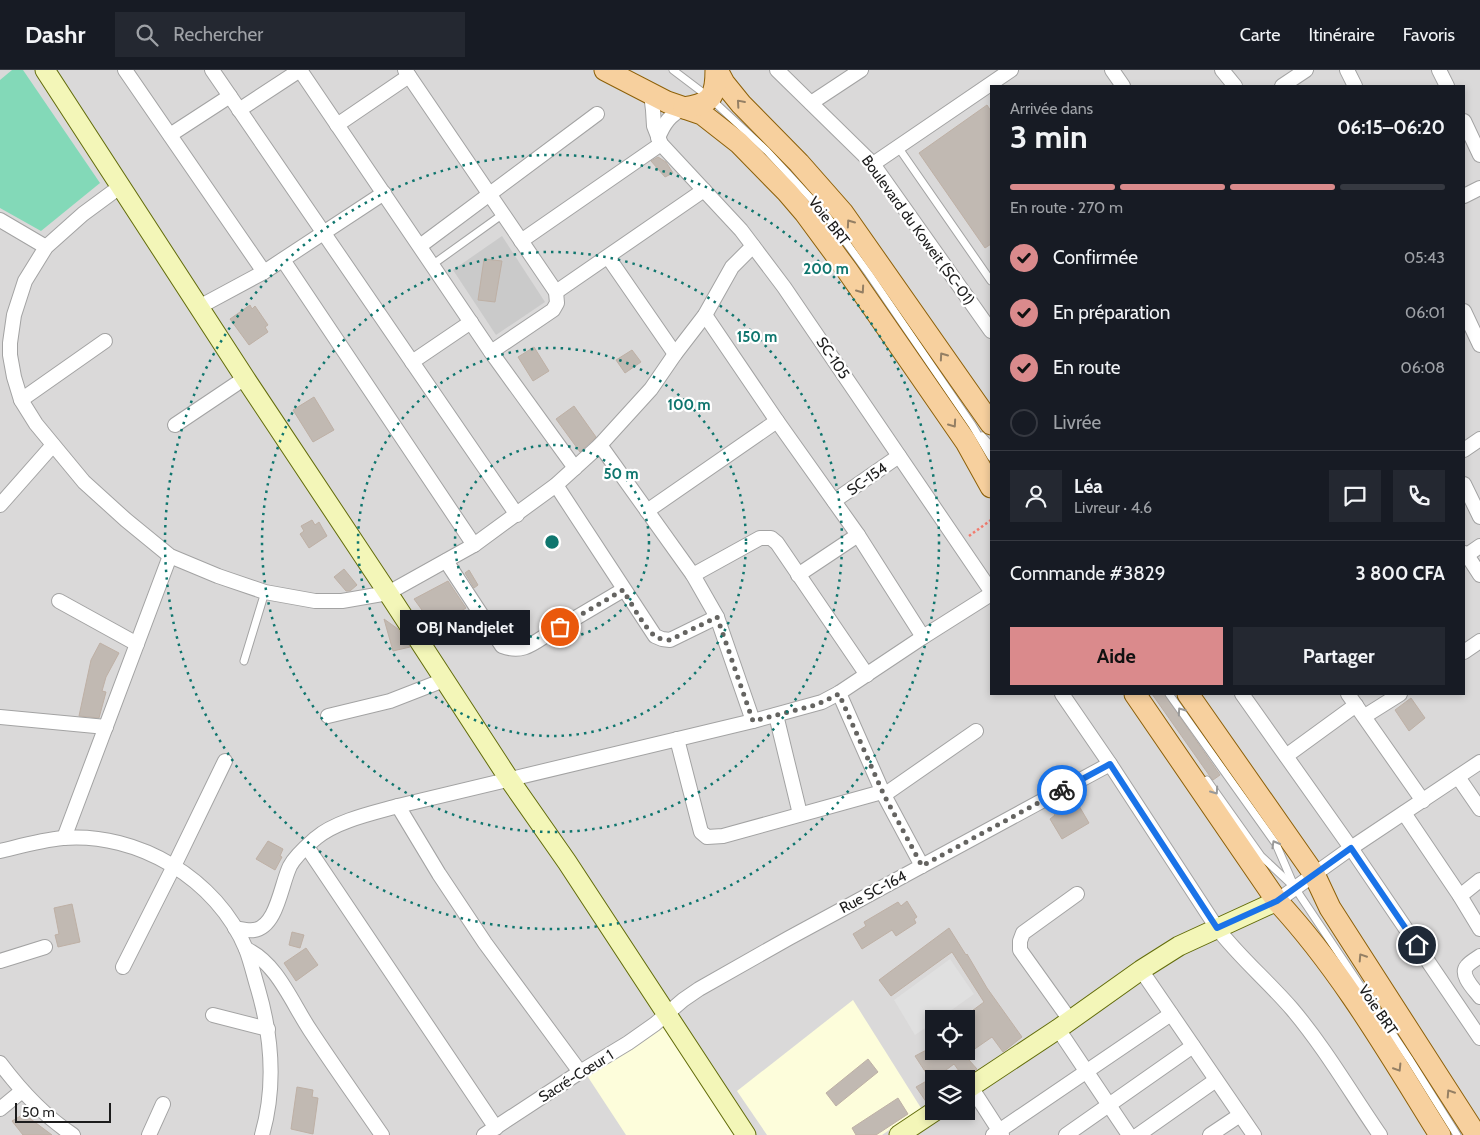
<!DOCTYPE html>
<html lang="fr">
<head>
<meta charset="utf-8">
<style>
  body { margin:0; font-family:Cabin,sans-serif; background:#242831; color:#f1f3f6; height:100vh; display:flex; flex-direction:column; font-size:19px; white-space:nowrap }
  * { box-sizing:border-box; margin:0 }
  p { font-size:16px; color:#9ea1a6 }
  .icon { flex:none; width:28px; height:28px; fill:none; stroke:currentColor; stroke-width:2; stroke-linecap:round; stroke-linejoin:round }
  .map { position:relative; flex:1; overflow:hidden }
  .sheet { position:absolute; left:990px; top:15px; width:475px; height:610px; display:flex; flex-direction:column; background:#171b24; border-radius:0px; box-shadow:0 2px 8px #0003 }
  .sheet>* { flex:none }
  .tools { position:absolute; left:925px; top:940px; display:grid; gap:10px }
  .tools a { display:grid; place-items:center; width:50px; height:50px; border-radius:0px; background:#171b24; box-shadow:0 2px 8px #0003; font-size:25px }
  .scale { position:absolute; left:15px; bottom:12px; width:96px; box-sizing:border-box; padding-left:5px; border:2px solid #1c1c1c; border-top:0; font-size:14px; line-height:18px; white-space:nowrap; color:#1c1c1c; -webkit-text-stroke:4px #fff; paint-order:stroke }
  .pin { position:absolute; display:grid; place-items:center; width:42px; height:42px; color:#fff; margin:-21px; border:2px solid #fff; border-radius:50%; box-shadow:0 1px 5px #0007 }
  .courier { position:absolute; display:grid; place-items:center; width:50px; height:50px; margin:-25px; border:4px solid #1a73e8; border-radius:50%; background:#fff; color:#222; box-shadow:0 1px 6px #0007 }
  .bubble { position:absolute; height:35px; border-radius:0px; background:#171b24; box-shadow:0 2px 8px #0003; font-size:16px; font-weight:800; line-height:35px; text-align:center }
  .headline em { font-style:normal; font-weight:800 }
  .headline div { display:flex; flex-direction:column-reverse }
  .headline { display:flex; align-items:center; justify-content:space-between; height:85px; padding:0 20px }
  h1 { font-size:32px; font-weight:800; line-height:38px }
  .bar { display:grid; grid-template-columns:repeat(4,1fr); gap:8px 5px; align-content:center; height:60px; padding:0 20px }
  .bar i { height:6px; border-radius:4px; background:#363941 }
  .bar .current { background:#da8a8c }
  .bar p { grid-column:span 4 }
  .line { display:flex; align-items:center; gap:12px; padding:0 20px; border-top:1px solid #363941 }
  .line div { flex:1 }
  .round { display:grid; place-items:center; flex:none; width:52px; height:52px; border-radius:0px; background:#242831 }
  ol { padding:0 20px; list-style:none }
  li { display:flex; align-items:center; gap:15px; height:55px }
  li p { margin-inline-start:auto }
  li .icon { padding:5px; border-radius:50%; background:#da8a8c; color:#111; stroke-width:4 }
  li:last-child { color:#9ea1a6 }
  li i { width:28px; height:28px; border:2px solid #363941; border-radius:50% }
  .button { display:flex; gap:10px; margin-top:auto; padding:10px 20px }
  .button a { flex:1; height:58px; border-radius:0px; background:#da8a8c; color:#111; font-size:20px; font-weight:800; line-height:58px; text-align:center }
  .button a+a { background:#242831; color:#f1f3f6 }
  header { display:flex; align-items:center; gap:30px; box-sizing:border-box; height:70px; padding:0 25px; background:#171b24; border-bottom:1px solid #363941 }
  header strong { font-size:24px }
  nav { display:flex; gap:28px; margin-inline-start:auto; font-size:18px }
  .search { width:350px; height:45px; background:#242831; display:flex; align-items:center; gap:12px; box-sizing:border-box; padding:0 18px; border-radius:0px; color:#9ea1a6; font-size:19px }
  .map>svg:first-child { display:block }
  .residential { fill:#dad9d9; fill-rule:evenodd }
  .education { fill:#fdfddb }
  .religious { fill:#cacaca }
  .pitch { fill:#83d9b8 }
  .parking { fill:#e0e0e0 }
  .building { fill:#c1b9b2; stroke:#beb0a5 }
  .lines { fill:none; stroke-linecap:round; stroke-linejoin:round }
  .lane-casing { stroke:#a3a3a3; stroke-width:9 }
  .street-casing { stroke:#a3a3a3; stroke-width:16 }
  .secondary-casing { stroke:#626c0a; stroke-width:21 }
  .primary-casing { stroke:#8d6008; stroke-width:23 }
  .path { stroke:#f27b6e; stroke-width:2.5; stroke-dasharray:2.5 2.5; stroke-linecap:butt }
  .lane { stroke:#fff; stroke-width:7 }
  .street { stroke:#fff; stroke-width:14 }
  .secondary { stroke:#f3f6b8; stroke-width:19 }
  .primary { stroke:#f7d09e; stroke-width:21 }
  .oneway { stroke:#947f64 }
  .oneway2 { stroke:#999 }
  .done { stroke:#656461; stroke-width:5; stroke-dasharray:0 9 }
  .route { stroke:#1a73e8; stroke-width:6 }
  .ring { fill:none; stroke:#0f766e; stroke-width:2.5; stroke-dasharray:2.5 5 }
  .labels { text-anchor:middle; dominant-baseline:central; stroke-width:4.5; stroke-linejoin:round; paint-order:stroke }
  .street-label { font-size:15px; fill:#1c1c1c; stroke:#fff }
  .centre { fill:#0f766e; stroke:#fff; stroke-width:2.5 }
  .ring-label { font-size:15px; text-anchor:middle; font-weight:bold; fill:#0f766e; stroke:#fff; stroke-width:4.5; stroke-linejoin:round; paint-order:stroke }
</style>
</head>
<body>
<header>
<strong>Dashr</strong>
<div class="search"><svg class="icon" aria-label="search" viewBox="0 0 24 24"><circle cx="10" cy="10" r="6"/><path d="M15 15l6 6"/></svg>Rechercher</div>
<nav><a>Carte</a><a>Itinéraire</a><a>Favoris</a></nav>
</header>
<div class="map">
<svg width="1480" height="1065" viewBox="0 0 1480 1065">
  <rect width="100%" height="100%" fill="#ede9e2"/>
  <path class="residential" d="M0 0H1480V1065H0ZM991 16H1464V624H991ZM934 949H966V981H934ZM934 1009H966V1041H934Z"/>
  <g class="education">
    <polygon points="853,930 921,1038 882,1065 767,1065 737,1021"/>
    <polygon points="665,952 737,1065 626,1065 586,1004"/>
  </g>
  <polygon class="religious" points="502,166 545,232 496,265 453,200"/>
  <polygon class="pitch" points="12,0 23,0 100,113 41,161 0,138 0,10"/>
  <polygon class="parking" points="950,889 974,924 939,949 934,949 934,952 915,965 894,930"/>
  <g class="building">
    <polygon points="987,35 991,41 991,174 985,178 919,83"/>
    <polygon points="658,87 666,92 673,103 665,107 651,91"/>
    <polygon points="484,189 502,191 495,232 478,230"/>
    <polygon points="250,235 252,239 255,236 268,255 265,257 268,262 249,275 230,249"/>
    <polygon points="534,277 549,301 533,311 518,287"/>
    <polygon points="632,280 641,292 625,303 616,290"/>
    <polygon points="314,327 334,360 313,372 293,340"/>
    <polygon points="574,336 596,367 580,382 556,349"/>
    <polygon points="312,450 315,455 319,452 327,466 309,478 300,464 304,461 301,456"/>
    <polygon points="344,499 357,515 350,521 346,521 334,507"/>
    <polygon points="469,500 478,515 474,518 465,503"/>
    <polygon points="448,511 466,538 435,558 414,529"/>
    <polygon points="384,549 398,559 410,577 393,581"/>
    <polygon points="100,573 119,583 106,607 102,621 106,622 99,648 79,646 91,590"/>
    <polygon points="1152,624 1164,624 1220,705 1213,710 1209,705"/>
    <polygon points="1411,628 1425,648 1409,661 1395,640"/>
    <polygon points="1075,729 1089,753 1062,769 1050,749 1055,745 1053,742"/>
    <polygon points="268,771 283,779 280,786 282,787 275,800 256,789"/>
    <polygon points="907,831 917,847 914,849 916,853 896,866 892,860 862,879 853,864 866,856 864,852 898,832 901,836"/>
    <polygon points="72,834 80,872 58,877 55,865 59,864 54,838"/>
    <polygon points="949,858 966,885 967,884 987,918 1022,967 1003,982 992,967 966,985 966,949 961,949 984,932 952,882 891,926 879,910"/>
    <polygon points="292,862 304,865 300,878 289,875"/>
    <polygon points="306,878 318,895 296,911 284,893"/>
    <polygon points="934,976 934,981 961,981 977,999 964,1008 954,994 934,1009 934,1029 927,1033 916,1017 930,1009 915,986"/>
    <polygon points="868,989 878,1002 836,1036 826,1023"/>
    <polygon points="297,1017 313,1020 312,1027 318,1028 313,1064 291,1059"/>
    <polygon points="898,1028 908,1044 876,1065 856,1065 852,1058"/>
    <polygon points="24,1044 52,1065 23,1065 12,1051"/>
  </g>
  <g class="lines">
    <g class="lane-casing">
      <g id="lane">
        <polyline points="673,0 710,28 767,81 827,146 869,204 972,355 991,387"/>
        <polyline points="898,77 991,211"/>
        <polyline points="432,195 503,144"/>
        <polyline points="982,366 991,376"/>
        <polyline points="244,591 265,522"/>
        <polyline points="1169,624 1276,774 1295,818 1410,990 1457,1065"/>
        <polyline points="1207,710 1261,786 1293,816"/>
      </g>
    </g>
    <g class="street-casing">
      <g id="street">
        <polyline points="125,0 264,202"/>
        <polyline points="212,0 517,445"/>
        <polyline points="405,0 556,222 557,233 553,240 491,282"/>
        <polyline points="777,0 873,94 991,261"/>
        <polyline points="1112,0 1123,16"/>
        <polyline points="1222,0 1235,16"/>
        <polyline points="1347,0 1355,16"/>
        <polyline points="1439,0 1447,16"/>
        <polyline points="1282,16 1306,0"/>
        <polyline points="651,24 653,40 654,56 661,74 741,160 784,217 991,521"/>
        <polyline points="811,33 861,0"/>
        <polyline points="239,40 300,0 491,282 575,398"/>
        <polyline points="1464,51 1480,85"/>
        <polyline points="337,55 409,6"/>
        <polyline points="170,65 230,26"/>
        <path d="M658 68C664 53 670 45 684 38"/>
        <polyline points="873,94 1011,0"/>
        <polyline points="121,116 83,144 46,177 25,211 14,245 10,273 10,285 14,307 21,330 36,354 84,412 126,450 170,486 218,506 265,522 315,531 342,531 388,523 474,475 556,415 600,375 651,319 675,284 705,245 732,197 753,176"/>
        <polyline points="1464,126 1480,118"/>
        <polyline points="0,150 46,177"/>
        <polyline points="521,171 661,74"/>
        <polyline points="420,176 597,44"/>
        <polyline points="608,187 675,284"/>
        <polyline points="283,190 474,475"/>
        <polyline points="556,222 704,120"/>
        <polyline points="199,237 264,202 384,123"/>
        <polyline points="1464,241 1480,275"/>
        <polyline points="705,245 777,351 858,465 923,567"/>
        <polyline points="412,292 471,252"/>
        <polyline points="21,330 105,271"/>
        <polyline points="175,355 245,308"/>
        <polyline points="600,375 693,505 717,547 753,651"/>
        <polyline points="1464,380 1480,369"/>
        <polyline points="1464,414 1480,447"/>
        <polyline points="556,415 655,566 662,569 670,570 717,547"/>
        <polyline points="834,431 899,386"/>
        <polyline points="0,435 53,375"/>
        <polyline points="647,441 777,351"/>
        <polyline points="1464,483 1467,485 1480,505"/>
        <polyline points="1467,485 1480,476"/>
        <path d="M446 491 502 576C520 583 530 576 545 566L623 520"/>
        <polyline points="693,505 760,468 771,468 777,473 867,605"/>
        <polyline points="798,505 858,465"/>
        <polyline points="59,531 137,574"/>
        <polyline points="1464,582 1480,571"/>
        <polyline points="839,623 884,725 922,796"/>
        <path d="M1062 624 1110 694 1217 858C1240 888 1268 911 1292 939 1325 978 1351 1023 1380 1065"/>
        <polyline points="1242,624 1351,778 1480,968"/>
        <polyline points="1348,624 1423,731"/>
        <polyline points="776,645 800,744"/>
        <polyline points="328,646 390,631 444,610"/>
        <polyline points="1365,646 1400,624"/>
        <polyline points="0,647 106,657"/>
        <polyline points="677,669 701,762 707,767 723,766 882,722"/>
        <polyline points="1286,686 1356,635"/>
        <polyline points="1458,707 1480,739"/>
        <polyline points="884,725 976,661"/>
        <polyline points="398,736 439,804 485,873 580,1002"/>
        <polyline points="1404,743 1460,826 1480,859"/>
        <polyline points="64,768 170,486"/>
        <polyline points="307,777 496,1058"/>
        <path d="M0 781C21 776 42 770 63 768 138 762 217 809 246 879 251 892 254 906 258 919 272 967 276 1016 262 1065"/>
        <polyline points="1460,826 1480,810"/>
        <polyline points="1277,831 1351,778 1480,692"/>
        <path d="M235 858C241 859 248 861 254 860 277 857 281 814 290 796 296 785 307 776 316 768 336 751 373 743 398 736L753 651 822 632 839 623 923 567 991 524"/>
        <path d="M246 879C277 893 292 933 310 960 333 995 358 1030 382 1065"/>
        <path d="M1480 886C1476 889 1470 892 1467 896 1459 905 1475 920 1480 927"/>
        <polyline points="0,891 45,877"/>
        <polyline points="123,897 174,796 225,691"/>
        <polyline points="1141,900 1254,1065"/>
        <polyline points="213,945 268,959"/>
        <polyline points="1070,950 1020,880 1020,871 1023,863 1077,824"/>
        <polyline points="1058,959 1129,1065"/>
        <path d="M0 993C21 1021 44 1046 73 1065"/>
        <polyline points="971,1017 1002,1065"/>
        <polyline points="0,1039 22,1021"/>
        <polyline points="149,1065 163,1034"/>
        <polyline points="484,1065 580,1002 628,973 655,954 683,930 699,919 789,868 1110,694"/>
        <polyline points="993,1065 1171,944"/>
        <polyline points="1066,1065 1193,976"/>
        <polyline points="1138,1065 1216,1010"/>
        <polyline points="1210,1065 1240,1045"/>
      </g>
    </g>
    <g class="secondary-casing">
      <g id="secondary">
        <polyline points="45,0 245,308 388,523 509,709 567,792 746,1065"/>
        <polyline points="966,1020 1058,959 1141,900 1179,876 1277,831"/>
        <polyline points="899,1065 935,1041"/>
      </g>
    </g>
    <g class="primary-casing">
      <g id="primary">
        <polyline points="605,0 667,32 702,44 739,73 787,122 805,143 847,200 966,372 991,417"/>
        <polyline points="717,0 724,13 741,34 799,93 843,143 991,354"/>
        <path d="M684 38C711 34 716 27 716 0"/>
        <path d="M1135 624 1277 831C1342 901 1390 985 1440 1065"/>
        <polyline points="1188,624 1314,804 1330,838 1476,1065"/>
      </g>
    </g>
    <polyline class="path" points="969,466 991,450"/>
    <use href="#lane" class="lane"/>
    <use href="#street" class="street"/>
    <use href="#secondary" class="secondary"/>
    <use href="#primary" class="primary"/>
  </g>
  <defs><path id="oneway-chevron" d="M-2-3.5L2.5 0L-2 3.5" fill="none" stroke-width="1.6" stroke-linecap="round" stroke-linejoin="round" transform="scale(1.25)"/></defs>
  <g class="oneway">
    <use href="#oneway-chevron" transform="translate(740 33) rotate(-131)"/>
    <use href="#oneway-chevron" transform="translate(850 153) rotate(-125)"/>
    <use href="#oneway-chevron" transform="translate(861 220) rotate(55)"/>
    <use href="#oneway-chevron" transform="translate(943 286) rotate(-125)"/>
    <use href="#oneway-chevron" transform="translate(953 354) rotate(55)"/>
    <use href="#oneway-chevron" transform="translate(1362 887) rotate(-123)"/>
    <use href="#oneway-chevron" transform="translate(1398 998) rotate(58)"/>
    <use href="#oneway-chevron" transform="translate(1450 1023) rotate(-123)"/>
  </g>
  <g class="oneway2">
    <use href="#oneway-chevron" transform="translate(1181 641) rotate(-125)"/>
    <use href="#oneway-chevron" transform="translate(1215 721) rotate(55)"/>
    <use href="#oneway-chevron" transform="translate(1275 774) rotate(-120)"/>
  </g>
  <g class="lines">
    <path class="done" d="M560 557 623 520C630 531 645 559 655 566 659 569 665 570 670 570L717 547 753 651 816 635 839 624 884 725 922 796 1062 720"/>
    <polyline class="route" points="1062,720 1110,694 1217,858 1277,831 1351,778 1417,875"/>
  </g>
  <g class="ring">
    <circle cx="552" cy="472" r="97"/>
    <circle cx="552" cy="472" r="194"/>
    <circle cx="552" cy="472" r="290"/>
    <circle cx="552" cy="472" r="387"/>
  </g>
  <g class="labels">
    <g class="street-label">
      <text transform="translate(829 151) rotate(52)">Voie BRT</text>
      <text transform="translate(918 160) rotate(54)">Boulevard du Koweit (SC-01)</text>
      <text transform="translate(833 288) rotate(56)">SC-105</text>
      <text transform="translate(867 409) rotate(-35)">SC-154</text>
      <text transform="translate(873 822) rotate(-28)">Rue SC-164</text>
      <text transform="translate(1378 940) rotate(56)">Voie BRT</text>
      <text transform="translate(576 1006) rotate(-32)">Sacré-Cœur 1</text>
    </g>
  </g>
  <circle cx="552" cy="472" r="8" class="centre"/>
  <g class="ring-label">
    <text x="826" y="204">200 m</text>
    <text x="757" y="272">150 m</text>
    <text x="689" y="340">100 m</text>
    <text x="621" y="409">50 m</text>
  </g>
</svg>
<div class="tools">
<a><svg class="icon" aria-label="locate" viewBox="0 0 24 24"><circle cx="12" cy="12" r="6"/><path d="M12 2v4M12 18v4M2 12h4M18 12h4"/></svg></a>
<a><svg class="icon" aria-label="layers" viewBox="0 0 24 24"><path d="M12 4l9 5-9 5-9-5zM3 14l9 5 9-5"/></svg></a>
</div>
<div class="scale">50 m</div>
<div class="pin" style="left:560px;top:557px;background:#ea580c"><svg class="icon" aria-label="bag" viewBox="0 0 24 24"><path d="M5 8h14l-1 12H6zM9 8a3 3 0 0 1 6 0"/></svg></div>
<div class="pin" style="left:1417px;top:875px;background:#1f2937"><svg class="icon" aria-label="home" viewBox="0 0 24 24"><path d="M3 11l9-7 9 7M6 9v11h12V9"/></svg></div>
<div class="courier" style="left:1062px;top:720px"><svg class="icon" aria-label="bike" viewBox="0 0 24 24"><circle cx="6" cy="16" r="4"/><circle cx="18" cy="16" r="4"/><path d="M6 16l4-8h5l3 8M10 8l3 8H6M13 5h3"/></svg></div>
<div class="bubble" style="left:400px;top:540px;width:130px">OBJ Nandjelet</div>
<section class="sheet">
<div class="headline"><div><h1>3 min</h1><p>Arrivée dans</p></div><em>06:15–06:20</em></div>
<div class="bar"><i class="current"></i><i class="current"></i><i class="current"></i><i></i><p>En route · 270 m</p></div>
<ol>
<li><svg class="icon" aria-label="check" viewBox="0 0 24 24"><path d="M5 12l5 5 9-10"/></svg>Confirmée<p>05:43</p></li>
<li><svg class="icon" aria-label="check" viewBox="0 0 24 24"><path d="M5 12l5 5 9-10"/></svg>En préparation<p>06:01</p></li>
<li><svg class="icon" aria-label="check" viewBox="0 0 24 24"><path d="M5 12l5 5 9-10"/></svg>En route<p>06:08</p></li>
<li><i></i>Livrée</li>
</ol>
<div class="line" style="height:90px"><a class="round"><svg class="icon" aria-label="person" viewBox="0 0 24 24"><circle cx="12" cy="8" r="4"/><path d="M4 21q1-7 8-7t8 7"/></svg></a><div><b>Léa</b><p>Livreur · 4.6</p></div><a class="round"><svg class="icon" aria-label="chat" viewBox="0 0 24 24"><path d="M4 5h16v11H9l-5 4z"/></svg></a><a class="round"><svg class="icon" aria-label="phone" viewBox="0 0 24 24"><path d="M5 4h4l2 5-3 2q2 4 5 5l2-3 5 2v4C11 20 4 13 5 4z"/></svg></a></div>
<div class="line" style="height:65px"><div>Commande #3829</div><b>3 800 CFA</b></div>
<div class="button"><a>Aide</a><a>Partager</a></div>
</section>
</div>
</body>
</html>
